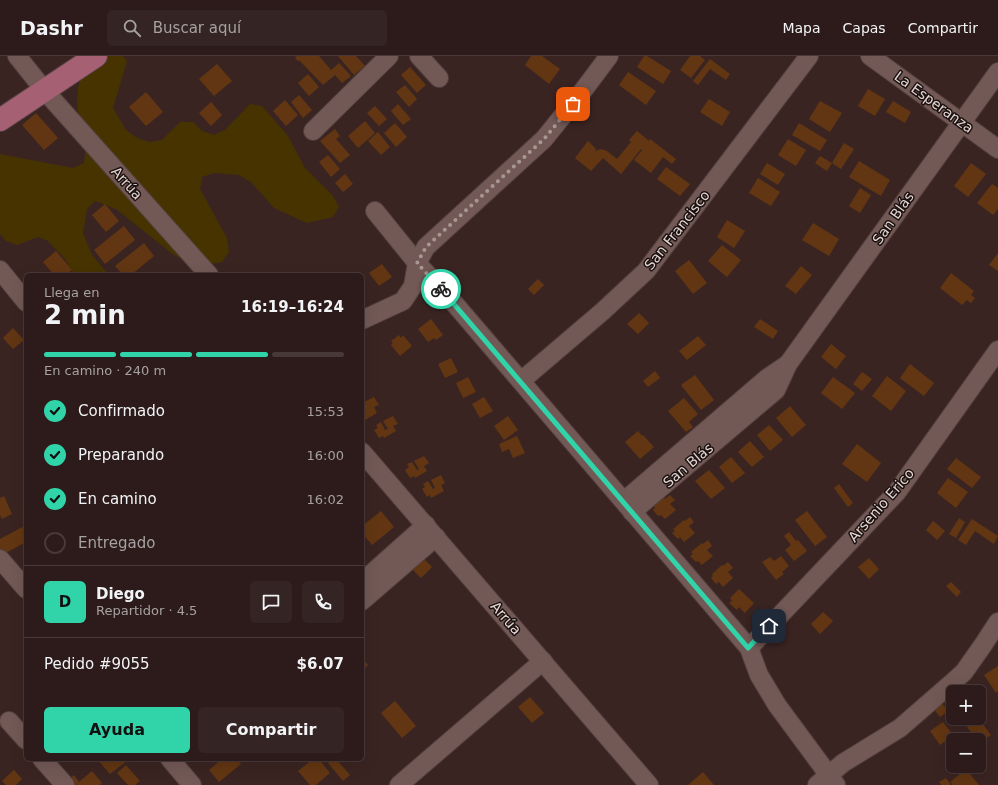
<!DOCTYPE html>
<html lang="es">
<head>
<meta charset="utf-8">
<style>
  body { margin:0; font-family:"DejaVu Sans",sans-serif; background:#342423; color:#f1f3f6; height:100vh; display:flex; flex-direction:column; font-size:15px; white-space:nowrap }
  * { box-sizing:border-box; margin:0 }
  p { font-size:13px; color:#a6a1a2 }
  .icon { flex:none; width:22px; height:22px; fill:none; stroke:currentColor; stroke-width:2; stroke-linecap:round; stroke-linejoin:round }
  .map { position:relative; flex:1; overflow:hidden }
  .details { position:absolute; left:24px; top:217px; width:340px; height:488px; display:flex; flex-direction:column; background:#2c1b1a; border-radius:6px; box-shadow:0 4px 16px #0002,0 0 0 1px #483939 }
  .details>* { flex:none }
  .fabs { position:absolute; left:946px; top:629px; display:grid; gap:8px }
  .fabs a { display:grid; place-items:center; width:40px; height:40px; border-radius:6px; background:#2c1b1a; box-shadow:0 4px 16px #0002,0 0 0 1px #483939; font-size:20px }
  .pin { position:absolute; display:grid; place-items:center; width:34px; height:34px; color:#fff; margin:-17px; border-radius:8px; box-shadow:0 2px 6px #0006 }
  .courier { position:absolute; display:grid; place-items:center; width:40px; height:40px; margin:-20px; border:3px solid #31d4a9; border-radius:50%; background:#fff; color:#222; box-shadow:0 1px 5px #0007 }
  .headline em { font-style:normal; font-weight:700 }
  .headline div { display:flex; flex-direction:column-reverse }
  .headline { display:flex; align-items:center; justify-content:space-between; height:68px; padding:0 20px }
  h1 { font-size:26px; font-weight:700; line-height:30px }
  .bar { display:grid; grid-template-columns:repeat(4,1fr); gap:6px 4px; align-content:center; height:48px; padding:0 20px }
  .bar i { height:5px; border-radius:3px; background:#483939 }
  .bar .selected { background:#31d4a9 }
  .bar p { grid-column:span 4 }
  .line { display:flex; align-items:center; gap:10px; padding:0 20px; border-top:1px solid #483939 }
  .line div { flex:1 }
  .round { display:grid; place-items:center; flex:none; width:42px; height:42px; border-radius:6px; background:#342423 }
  ol { padding:0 20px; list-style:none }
  li { display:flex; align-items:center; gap:12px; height:44px }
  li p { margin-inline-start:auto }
  li .icon { padding:4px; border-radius:50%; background:#31d4a9; color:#111; stroke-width:4 }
  li:last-child { color:#a6a1a2 }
  li i { width:22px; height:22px; border:2px solid #483939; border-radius:50% }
  .primary-button { display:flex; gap:8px; margin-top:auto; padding:8px 20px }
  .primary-button a { flex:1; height:46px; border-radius:6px; background:#31d4a9; color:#111; font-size:16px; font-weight:700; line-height:46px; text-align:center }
  .primary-button a+a { background:#342423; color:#f1f3f6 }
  header { display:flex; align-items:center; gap:24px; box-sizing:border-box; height:56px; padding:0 20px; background:#2c1b1a; border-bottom:1px solid #483939 }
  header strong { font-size:19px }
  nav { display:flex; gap:22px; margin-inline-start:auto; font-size:14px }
  .search { width:280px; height:36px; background:#342423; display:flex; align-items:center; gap:10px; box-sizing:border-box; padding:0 14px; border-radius:6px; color:#a6a1a2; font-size:15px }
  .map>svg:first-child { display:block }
  .green { fill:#473300 }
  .building { fill:#623612 }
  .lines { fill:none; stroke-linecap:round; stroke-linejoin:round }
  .minor-casing { stroke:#53413f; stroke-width:20 }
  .major-casing { stroke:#53413f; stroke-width:24 }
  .minor { stroke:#725956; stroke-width:18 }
  .major { stroke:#a66074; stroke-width:22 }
  .done { stroke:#a89794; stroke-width:4; stroke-dasharray:0 7.2 }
  .route { stroke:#31d4a9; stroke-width:5 }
  .labels { text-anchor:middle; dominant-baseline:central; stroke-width:3; stroke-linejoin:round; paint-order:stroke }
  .street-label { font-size:14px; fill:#e3d5d2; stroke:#1a110f }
</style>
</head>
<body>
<header>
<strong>Dashr</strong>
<div class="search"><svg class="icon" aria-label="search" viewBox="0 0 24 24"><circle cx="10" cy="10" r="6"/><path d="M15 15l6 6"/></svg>Buscar aquí</div>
<nav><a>Mapa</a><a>Capas</a><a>Compartir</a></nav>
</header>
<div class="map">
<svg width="998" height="729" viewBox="0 0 998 729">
  <rect width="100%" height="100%" fill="#3a2422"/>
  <path class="green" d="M91 0H123L127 5 113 52 126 74 137 82 149 86 162 84 180 66H193L202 75 214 79 225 74 250 48 262 50 288 80 305 112 333 140 339 151 333 161 307 167 274 152 251 126 239 119 214 117 202 121 200 133 227 182 229 196 222 206 198 210 174 199 116 153 95 145 87 153 83 177 92 199 109 219H74L65 203 48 185 38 181 17 189 6 185 0 178V98L73 112 84 107C85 100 86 92 86 85 86 77 81 70 79 62 74 38 79 20 91 0Z"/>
  <g class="building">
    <polygon points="297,0 319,0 331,14 339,7 351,20 342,27 335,19 323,29 299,4 298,5 295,2"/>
    <polygon points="338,0 356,0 365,10 354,19"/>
    <polygon points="531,0 542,0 560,13 549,28 525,9"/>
    <polygon points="644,0 647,0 671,15 663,28 637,11"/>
    <polygon points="690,0 700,0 705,4 691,22 680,14"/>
    <polygon points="710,3 730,18 726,24 710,13 698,29 693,25"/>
    <polygon points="217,8 232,25 214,40 199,23"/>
    <polygon points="410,11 426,29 417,37 401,19"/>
    <polygon points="628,16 656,35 646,49 619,29"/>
    <polygon points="308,18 319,31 309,40 298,27"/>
    <polygon points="405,29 417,43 409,51 396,36"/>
    <polygon points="868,33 885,43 875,60 858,50"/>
    <polygon points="146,36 163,56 146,70 129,51"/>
    <polygon points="299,39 312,54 303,62 291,46"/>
    <polygon points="709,43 730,56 722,70 700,56"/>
    <polygon points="285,44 298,59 286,70 273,55"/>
    <polygon points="820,45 842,57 830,76 809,63"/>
    <polygon points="893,45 911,56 905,67 886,56"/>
    <polygon points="211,46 222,59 211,70 199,57"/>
    <polygon points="398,48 411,63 403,69 391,55"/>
    <polygon points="375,50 387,63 379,70 367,57"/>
    <polygon points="36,57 58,82 44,94 22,69"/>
    <polygon points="365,65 375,77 358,92 348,80"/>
    <polygon points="395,67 407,81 396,91 384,77"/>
    <polygon points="799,67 827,84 820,95 792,79"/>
    <polygon points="335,73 340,80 336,83 350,99 340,107 320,85"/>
    <polygon points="637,75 649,85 650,83 676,103 672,108 663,101 651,117 634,104 642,94 641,93 621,118 603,102 591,115 575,102 588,85 596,93 595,95 601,93 607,95 617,103 631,86 629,84"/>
    <polygon points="378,76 390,91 381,99 368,85"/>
    <polygon points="788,83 806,94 796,110 778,99"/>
    <polygon points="844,87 854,93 841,113 832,107 827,115 815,107 820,100 832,107"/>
    <polygon points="328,99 340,113 331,121 319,106"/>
    <polygon points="859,105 890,124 881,140 849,121"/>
    <polygon points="767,107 785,118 778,129 760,118"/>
    <polygon points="971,107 986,118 968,141 954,130"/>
    <polygon points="666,111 690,128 680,140 657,123"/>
    <polygon points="345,118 353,128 343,136 335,127"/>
    <polygon points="758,122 780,136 771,150 749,137"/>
    <polygon points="992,128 998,132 998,153 993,159 977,147"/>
    <polygon points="860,132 871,139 860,157 849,150"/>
    <polygon points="105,148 119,165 106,176 92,159"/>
    <polygon points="727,164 745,175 734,192 717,181"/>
    <polygon points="813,167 839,183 829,200 802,184"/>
    <polygon points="124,170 135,184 105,208 94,194"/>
    <polygon points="144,187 154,200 131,219 123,219 115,210"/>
    <polygon points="722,189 741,204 727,221 708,205"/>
    <polygon points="56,195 72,214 65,219 54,219 43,206"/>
    <polygon points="998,197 998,215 989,209"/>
    <polygon points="689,204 707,227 693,238 675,215"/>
    <polygon points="382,208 392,221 379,230 369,217"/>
    <polygon points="801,210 812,219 796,238 785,230"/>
    <polygon points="951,217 974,235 971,239 975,242 971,247 967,244 962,249 940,232"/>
    <polygon points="538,223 544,229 534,239 528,233"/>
    <polygon points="639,257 649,267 638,278 627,268"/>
    <polygon points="431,263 443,279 436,284 434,282 428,286 418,273"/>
    <polygon points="760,263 778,275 773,283 754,271"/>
    <polygon points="13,272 24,284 13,293 3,282"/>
    <polygon points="399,279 401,282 403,279 412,290 400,300 391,289 393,287 391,285"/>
    <polygon points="698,280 706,289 687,304 679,295"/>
    <polygon points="831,288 846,300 836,313 821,301"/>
    <polygon points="451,302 458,316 445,322 438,308"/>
    <polygon points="910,308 934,327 924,340 900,322"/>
    <polygon points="655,315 660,322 648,331 643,325"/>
    <polygon points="862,316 872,323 862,335 853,328"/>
    <polygon points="695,319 714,344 701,354 681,329"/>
    <polygon points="887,320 906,335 891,355 872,340"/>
    <polygon points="468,321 476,336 463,342 456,327"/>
    <polygon points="833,321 855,337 842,353 821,337"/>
    <polygon points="374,341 379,349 374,351 377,357 365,364 364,362 362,363 362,347"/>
    <polygon points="484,341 493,355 480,362 472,348"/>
    <polygon points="684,342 698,358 689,366 693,371 686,376 668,355"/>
    <polygon points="790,350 806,369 792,381 776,362"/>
    <polygon points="393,360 398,368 393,370 396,375 384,382 383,380 379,382 374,374 378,372 376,369 381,366 385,374 388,373 383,365"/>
    <polygon points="508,360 518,374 504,384 494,370"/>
    <polygon points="769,369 783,384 770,395 757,379"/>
    <polygon points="638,375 642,380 643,379 654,391 640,403 625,386"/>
    <polygon points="517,380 525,397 513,402 509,393 502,396 499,388"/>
    <polygon points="750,385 764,401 752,411 738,396"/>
    <polygon points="857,388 881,407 867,426 842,408"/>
    <polygon points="424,400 429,407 424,410 427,415 415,422 414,420 410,422 405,414 409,411 407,408 412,406 417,414 419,413 414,405"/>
    <polygon points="731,401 745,417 732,427 719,411"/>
    <polygon points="956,402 981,421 972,432 947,413"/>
    <polygon points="709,414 725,432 711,443 695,425"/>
    <polygon points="441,419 445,427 441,429 444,435 431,442 430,439 427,441 422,433 425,431 423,428 428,425 433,433 435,432 431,424"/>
    <polygon points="948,422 968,436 956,452 937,437"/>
    <polygon points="839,428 853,447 848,451 834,432"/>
    <polygon points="670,439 675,444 670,448 676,454 665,463 661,459 658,460 653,454 655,452 654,450 664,441 665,443"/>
    <polygon points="4,440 12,458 2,463 0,459 0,442"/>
    <polygon points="26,453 26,461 22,456"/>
    <polygon points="381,455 394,471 372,489 362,477 362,470"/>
    <polygon points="807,455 827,481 815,490 795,464"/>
    <polygon points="690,461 694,466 689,470 695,477 684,486 680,481 678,483 672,477 675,475 673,473 684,464 685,465"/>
    <polygon points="959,462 965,466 956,482 949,478"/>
    <polygon points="972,463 998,480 994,488 975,475 966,489 958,484"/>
    <polygon points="933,465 945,475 937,484 926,474"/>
    <polygon points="26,469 26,486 2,499 0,495 0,483"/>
    <polygon points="789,476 796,485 798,484 807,495 794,505 785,494 791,489 784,480"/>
    <polygon points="708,484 712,490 707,494 713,500 702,509 698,505 696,506 690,500 693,498 691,496 702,487 703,488"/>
    <polygon points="781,500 789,510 782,516 784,518 776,524 762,506 770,501 774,505"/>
    <polygon points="869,502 879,513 869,523 858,511"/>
    <polygon points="424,503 432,511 421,522 413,514"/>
    <polygon points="728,506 733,512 728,516 733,522 723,531 719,526 716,528 711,522 713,520 712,518 722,509 723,510"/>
    <polygon points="951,526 961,536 957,541 946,530"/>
    <polygon points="739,533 754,547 745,557 739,551 737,554 729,547 732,545 730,542"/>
    <polygon points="823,556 833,565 820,578 811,568"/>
    <polygon points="362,602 368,609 362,615"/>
    <polygon points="998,610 998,635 996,637 984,619"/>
    <polygon points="530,641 544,657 532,667 518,651"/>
    <polygon points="395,645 416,670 402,682 381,657"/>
    <polygon points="941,646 948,655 940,661 933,652"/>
    <polygon points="978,662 991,679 979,687 979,684 971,684 975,681 967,671"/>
    <polygon points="943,666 953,679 940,689 930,675"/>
    <polygon points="97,703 125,703 127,705 110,718"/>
    <polygon points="222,703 237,703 241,708 219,726 209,714"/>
    <polygon points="313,703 319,703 330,717 316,729 310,729 298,715"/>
    <polygon points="332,703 336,703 350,719 343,725 328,707"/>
    <polygon points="126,709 140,725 135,729 128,729 117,717"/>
    <polygon points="966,713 979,729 953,729 950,726"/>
    <polygon points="14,714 22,723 16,729 6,729 2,725"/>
    <polygon points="92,715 102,727 100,729 67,729 65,726 74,719 79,726"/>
    <polygon points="703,716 714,729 688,729"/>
    <polygon points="946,722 951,729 941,729 939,726"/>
  </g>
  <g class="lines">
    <g class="minor-casing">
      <g id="minor">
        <polyline points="17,0 45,35 209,219"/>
        <polyline points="419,0 439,22"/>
        <polyline points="870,0 998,93"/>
        <polyline points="313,75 389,0"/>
        <polyline points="375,155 417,207 454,247 749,592 759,619 777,649 836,729"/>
        <polyline points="0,214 26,246"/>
        <polyline points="362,264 403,245 413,230 417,207 426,191 544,83 582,36 609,0"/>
        <polyline points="521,325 603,255 646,215 809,0"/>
        <polyline points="362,396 649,729"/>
        <polyline points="624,445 766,323 788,308"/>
        <polyline points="632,456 776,334 788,308 998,16"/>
        <polyline points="0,503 26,533"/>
        <polyline points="362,526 426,469"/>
        <polyline points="362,545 436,481"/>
        <polyline points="749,592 897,436 998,294"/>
        <polyline points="9,665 26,684"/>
        <polyline points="42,703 65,729"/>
        <polyline points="170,703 192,729"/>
        <polyline points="399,729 543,605"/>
        <polyline points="817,729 843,707 900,672 954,625 964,616 983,589 998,566"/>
      </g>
    </g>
    <g class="major-casing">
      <polyline id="major" points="0,64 96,0"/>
    </g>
    <use href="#minor" class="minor"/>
    <use href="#major" class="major"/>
  </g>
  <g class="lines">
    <polyline class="done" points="441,233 417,207 426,191 544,83 573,48"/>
    <polyline class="route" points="441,233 748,592 769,570"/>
  </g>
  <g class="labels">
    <g class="street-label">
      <text transform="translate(934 46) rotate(36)">La Esperanza</text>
      <text transform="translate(127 127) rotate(48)">Arrúa</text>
      <text transform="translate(893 162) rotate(-55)">San Blás</text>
      <text transform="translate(677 174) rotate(-52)">San Francisco</text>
      <text transform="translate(688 409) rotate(-40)">San Blás</text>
      <text transform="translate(881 449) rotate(-49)">Arsenio Erico</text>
      <text transform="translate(506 562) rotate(49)">Arrúa</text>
    </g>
  </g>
</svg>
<div class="fabs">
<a>+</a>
<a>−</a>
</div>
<div class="pin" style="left:573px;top:48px;background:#ea580c"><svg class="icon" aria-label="bag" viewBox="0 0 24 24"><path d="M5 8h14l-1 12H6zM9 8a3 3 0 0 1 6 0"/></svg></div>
<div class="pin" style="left:769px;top:570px;background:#1f2937"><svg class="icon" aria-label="home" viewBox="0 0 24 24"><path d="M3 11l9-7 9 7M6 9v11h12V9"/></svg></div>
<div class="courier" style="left:441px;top:233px"><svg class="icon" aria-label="bike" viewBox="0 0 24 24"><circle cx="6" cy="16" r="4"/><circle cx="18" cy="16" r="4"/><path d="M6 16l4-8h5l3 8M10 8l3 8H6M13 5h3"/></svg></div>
<section class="details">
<div class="headline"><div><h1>2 min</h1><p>Llega en</p></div><em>16:19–16:24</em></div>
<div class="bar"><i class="selected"></i><i class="selected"></i><i class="selected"></i><i></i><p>En camino · 240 m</p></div>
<ol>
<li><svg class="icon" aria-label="check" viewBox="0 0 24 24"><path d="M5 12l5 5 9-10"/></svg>Confirmado<p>15:53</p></li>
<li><svg class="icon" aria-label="check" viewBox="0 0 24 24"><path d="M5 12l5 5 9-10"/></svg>Preparando<p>16:00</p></li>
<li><svg class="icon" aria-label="check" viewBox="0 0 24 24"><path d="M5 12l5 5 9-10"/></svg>En camino<p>16:02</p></li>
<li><i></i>Entregado</li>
</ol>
<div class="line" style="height:72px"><b class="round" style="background:#31d4a9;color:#111">D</b><div><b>Diego</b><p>Repartidor · 4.5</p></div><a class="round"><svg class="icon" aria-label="chat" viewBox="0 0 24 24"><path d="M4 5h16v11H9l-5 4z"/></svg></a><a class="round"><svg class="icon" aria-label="phone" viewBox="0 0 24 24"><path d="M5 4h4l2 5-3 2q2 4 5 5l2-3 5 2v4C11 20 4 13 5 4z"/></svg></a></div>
<div class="line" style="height:52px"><div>Pedido #9055</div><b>$6.07</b></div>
<div class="primary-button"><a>Ayuda</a><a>Compartir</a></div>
</section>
</div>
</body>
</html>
